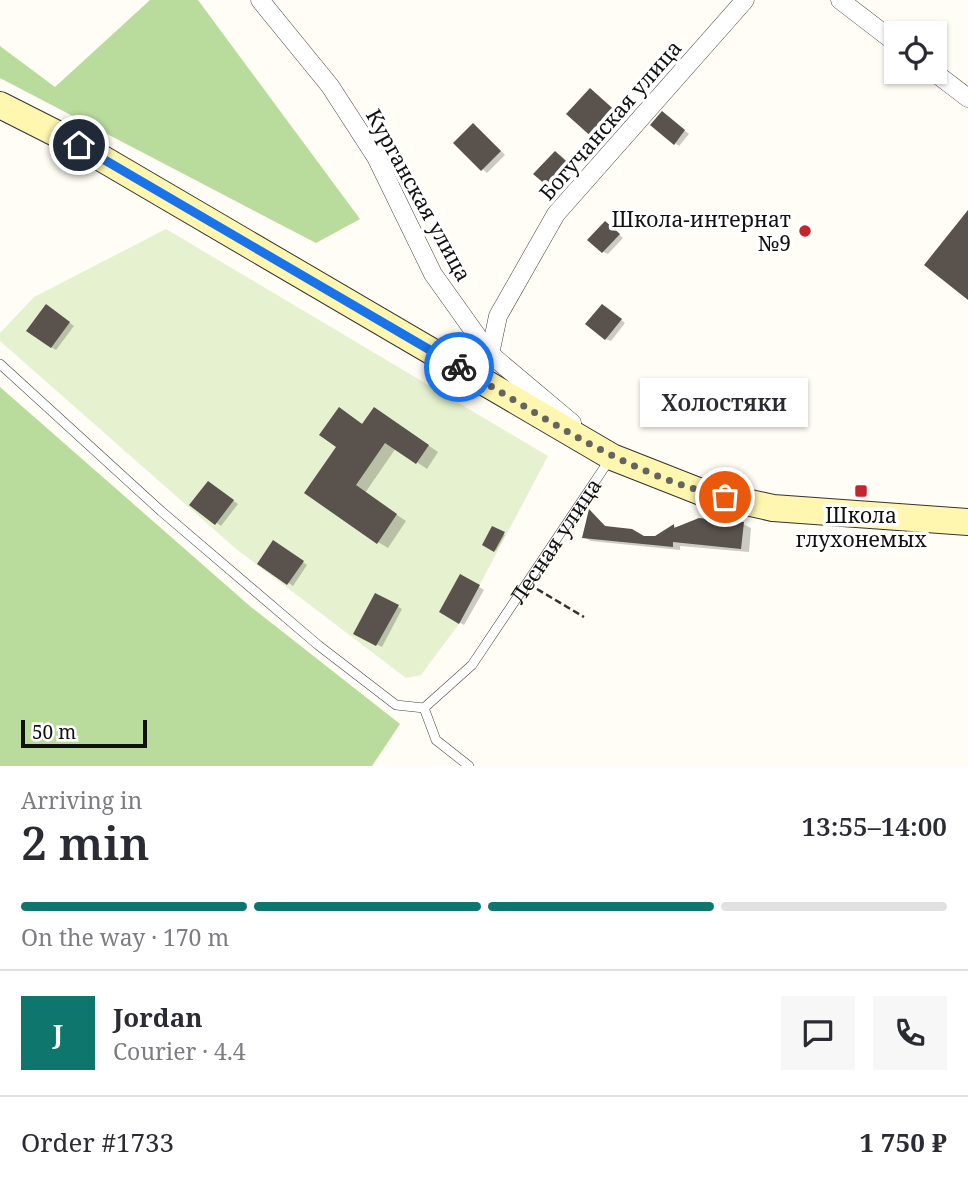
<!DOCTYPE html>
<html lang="en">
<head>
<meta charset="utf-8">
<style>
  body { margin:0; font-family:"Noto Serif",serif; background:#f7f7f7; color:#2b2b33; height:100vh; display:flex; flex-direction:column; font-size:26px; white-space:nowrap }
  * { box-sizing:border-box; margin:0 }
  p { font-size:23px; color:#7c7c81 }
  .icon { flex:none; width:38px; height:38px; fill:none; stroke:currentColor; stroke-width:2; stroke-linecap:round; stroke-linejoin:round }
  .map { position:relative; height:766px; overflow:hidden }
  .details { display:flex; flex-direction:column; background:#fff; flex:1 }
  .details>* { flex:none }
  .tools { position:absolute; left:884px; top:21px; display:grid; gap:14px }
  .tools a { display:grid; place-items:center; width:63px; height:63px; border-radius:0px; background:#fff; box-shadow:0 2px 5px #0004; font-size:35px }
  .scale { position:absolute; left:21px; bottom:18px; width:126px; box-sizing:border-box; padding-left:7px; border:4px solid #111; border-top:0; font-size:19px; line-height:24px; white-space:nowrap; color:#111; -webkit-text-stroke:5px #fff; paint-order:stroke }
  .pin { position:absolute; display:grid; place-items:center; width:60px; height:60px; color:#fff; margin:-30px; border:4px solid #fff; border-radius:50%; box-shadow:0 2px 7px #0007 }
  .courier { position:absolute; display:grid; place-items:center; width:70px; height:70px; margin:-35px; border:5px solid #1a73e8; border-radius:50%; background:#fff; color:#222; box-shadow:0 2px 9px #0007 }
  .bubble { position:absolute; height:49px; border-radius:0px; background:#fff; box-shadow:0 2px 5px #0004; font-size:23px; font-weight:600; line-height:49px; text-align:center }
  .head em { font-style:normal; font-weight:600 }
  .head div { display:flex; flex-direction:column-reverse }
  .head { display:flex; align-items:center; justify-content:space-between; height:119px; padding:0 21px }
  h1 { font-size:46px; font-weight:600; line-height:52px }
  .bar { display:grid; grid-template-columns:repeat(4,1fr); gap:10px 7px; align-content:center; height:84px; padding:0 21px }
  .bar i { height:9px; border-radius:5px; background:#e1e1e2 }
  .bar .active { background:#0f766e }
  .bar p { grid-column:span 4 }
  .line { display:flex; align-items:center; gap:18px; padding:0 21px; border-top:2px solid #e1e1e2 }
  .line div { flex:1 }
  .round { display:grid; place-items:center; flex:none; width:74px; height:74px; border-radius:0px; background:#f7f7f7 }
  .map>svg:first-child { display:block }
  .forest { fill:#b9dc9c }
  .pitch { fill:#e6f2cf }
  .shadow { fill:#0003 }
  .building { fill:#5a524d }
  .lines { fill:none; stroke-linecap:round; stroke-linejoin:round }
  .lane-casing { stroke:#444; stroke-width:10 }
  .street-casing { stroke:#444; stroke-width:19 }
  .secondary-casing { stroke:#333; stroke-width:28 }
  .path { stroke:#333; stroke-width:2.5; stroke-dasharray:7 3.5; stroke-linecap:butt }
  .lane { stroke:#fff; stroke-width:9 }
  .street { stroke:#fff; stroke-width:18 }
  .secondary { stroke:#fff6b0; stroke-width:26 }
  .done { stroke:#646461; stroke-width:7; stroke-dasharray:0 12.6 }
  .route { stroke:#1a73e8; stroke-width:9 }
  .poi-dot { fill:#c4262e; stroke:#fff; stroke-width:2.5 }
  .labels { text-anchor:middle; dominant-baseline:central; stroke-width:7; stroke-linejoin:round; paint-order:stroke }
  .street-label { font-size:21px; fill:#111; stroke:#fff }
  .poi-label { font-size:21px; fill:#111; stroke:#fff; text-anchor:end }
</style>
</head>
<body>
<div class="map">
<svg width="968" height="766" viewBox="0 0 968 766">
  <rect width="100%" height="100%" fill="#fffdf5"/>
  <g class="forest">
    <polygon points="150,0 198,0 360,219 316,243 0,78 0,46 55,87"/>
    <polygon points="0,387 251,607 400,724 372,766 0,766"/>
  </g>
  <polygon class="pitch" points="166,229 548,456 459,624 421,675 406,678 235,548 0,341 0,333 34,297"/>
  <g class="shadow">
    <polygon points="590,90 625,119 603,143 596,139"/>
    <polygon points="667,116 689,134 679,146 675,143"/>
    <polygon points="478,128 505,155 487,173 455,143"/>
    <polygon points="560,155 577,172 558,192 554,190"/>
    <polygon points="610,226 623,238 608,254 603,252"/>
    <polygon points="51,309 74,326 56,350 51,347"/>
    <polygon points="607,309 625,323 611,341 606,339"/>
    <polygon points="349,415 364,425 385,415 438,452 427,469 396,448 365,493 406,521 388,548 378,542 338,446"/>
    <polygon points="213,486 238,504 221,526 192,505"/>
    <polygon points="590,512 608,528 644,538 656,538 675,526 678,529 743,524 751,528 749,552 680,546 680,550 591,541 584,537"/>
    <polygon points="493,528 505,535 496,551 484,544"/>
    <polygon points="278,545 307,565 293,586 259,563"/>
    <polygon points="461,576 484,590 464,625 441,612"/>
    <polygon points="376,595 402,609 382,647 355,633"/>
  </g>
  <g class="building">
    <polygon points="590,88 619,114 595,140 566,114"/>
    <polygon points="662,111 685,130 674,145 650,125"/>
    <polygon points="473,123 501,151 481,171 453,143"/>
    <polygon points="555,151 574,168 553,191 533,174"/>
    <polygon points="968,210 968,300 924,265"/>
    <polygon points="605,221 620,234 602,253 587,240"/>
    <polygon points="46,304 70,322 51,348 26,331"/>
    <polygon points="602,304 622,319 605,340 585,324"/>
    <polygon points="339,407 362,424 374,407 429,445 416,464 385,443 356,485 397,514 377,544 304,493 336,447 319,435"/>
    <polygon points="208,481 234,500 215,525 189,505"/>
    <polygon points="589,509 605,526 632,529 644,536 655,536 674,524 674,528 699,518 744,522 741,549 673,542 673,547 582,538"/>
    <polygon points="492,526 505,532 494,552 482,545"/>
    <polygon points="273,540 304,561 287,585 257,564"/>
    <polygon points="460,574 480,585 459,624 439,612"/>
    <polygon points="375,593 399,605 376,646 353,634"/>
  </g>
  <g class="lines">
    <g class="lane-casing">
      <g id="lane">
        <path id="s1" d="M0 364 161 511 318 645 396 705 424 708 472 665 610 459"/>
        <polyline points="424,708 436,740 469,766"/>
      </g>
    </g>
    <g class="street-casing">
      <g id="street">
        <polyline points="260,0 330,86 376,157 433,274 490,354 572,423"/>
        <polyline points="840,0 896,43"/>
        <polyline points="934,72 968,98"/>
        <polyline points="490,354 498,316 556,214 745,0"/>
      </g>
    </g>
    <g class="secondary-casing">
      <polyline id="secondary" points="0,105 79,145 612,457 701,492 773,508 968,522"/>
    </g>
    <polyline class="path" points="537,589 584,617"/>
    <use href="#lane" class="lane"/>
    <use href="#street" class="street"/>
    <use href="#secondary" class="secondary"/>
  </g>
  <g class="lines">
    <path class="done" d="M459 367C544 417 627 475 725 497"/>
    <polyline class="route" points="79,145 459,367"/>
  </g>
  <g class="poi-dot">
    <circle cx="805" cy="231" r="7"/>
    <rect x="854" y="484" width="14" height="14" rx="3.5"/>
  </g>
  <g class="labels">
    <g class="street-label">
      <text transform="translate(610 120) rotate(-49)">Богучанская улица</text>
      <text transform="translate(419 195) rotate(61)">Курганская улица</text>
      <text stroke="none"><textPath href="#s1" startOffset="765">Лесная улица</textPath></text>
    </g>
    <g class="poi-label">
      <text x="791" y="219">Школа-интернат<tspan x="791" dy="24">№9</tspan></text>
      <text x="861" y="515" text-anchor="middle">Школа<tspan x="861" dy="24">глухонемых</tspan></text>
    </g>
  </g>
</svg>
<div class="tools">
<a><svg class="icon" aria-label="locate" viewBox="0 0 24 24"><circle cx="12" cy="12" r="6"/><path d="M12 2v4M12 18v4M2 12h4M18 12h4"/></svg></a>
</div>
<div class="scale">50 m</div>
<div class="pin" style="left:725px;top:497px;background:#ea580c"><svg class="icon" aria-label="bag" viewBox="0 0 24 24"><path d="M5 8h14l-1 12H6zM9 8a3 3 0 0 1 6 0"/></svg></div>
<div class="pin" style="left:79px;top:145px;background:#1f2937"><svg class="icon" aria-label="home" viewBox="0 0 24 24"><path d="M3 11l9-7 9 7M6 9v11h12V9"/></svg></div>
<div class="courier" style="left:459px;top:367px"><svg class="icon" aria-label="bike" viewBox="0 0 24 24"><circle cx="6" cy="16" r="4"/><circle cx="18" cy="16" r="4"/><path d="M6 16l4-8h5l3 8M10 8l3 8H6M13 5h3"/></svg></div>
<div class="bubble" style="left:640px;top:378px;width:168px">Холостяки</div>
</div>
<section class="details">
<div class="head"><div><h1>2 min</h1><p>Arriving in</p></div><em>13:55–14:00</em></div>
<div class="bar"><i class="active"></i><i class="active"></i><i class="active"></i><i></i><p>On the way · 170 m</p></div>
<div class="line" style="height:126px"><b class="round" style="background:#0f766e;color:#fff">J</b><div><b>Jordan</b><p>Courier · 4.4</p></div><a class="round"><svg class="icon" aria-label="chat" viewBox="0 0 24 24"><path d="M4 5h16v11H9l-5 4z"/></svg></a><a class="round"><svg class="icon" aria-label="phone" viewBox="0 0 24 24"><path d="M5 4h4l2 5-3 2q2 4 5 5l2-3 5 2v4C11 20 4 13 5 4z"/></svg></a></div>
<div class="line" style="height:91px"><div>Order #1733</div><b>1 750 ₽</b></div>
</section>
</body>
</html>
